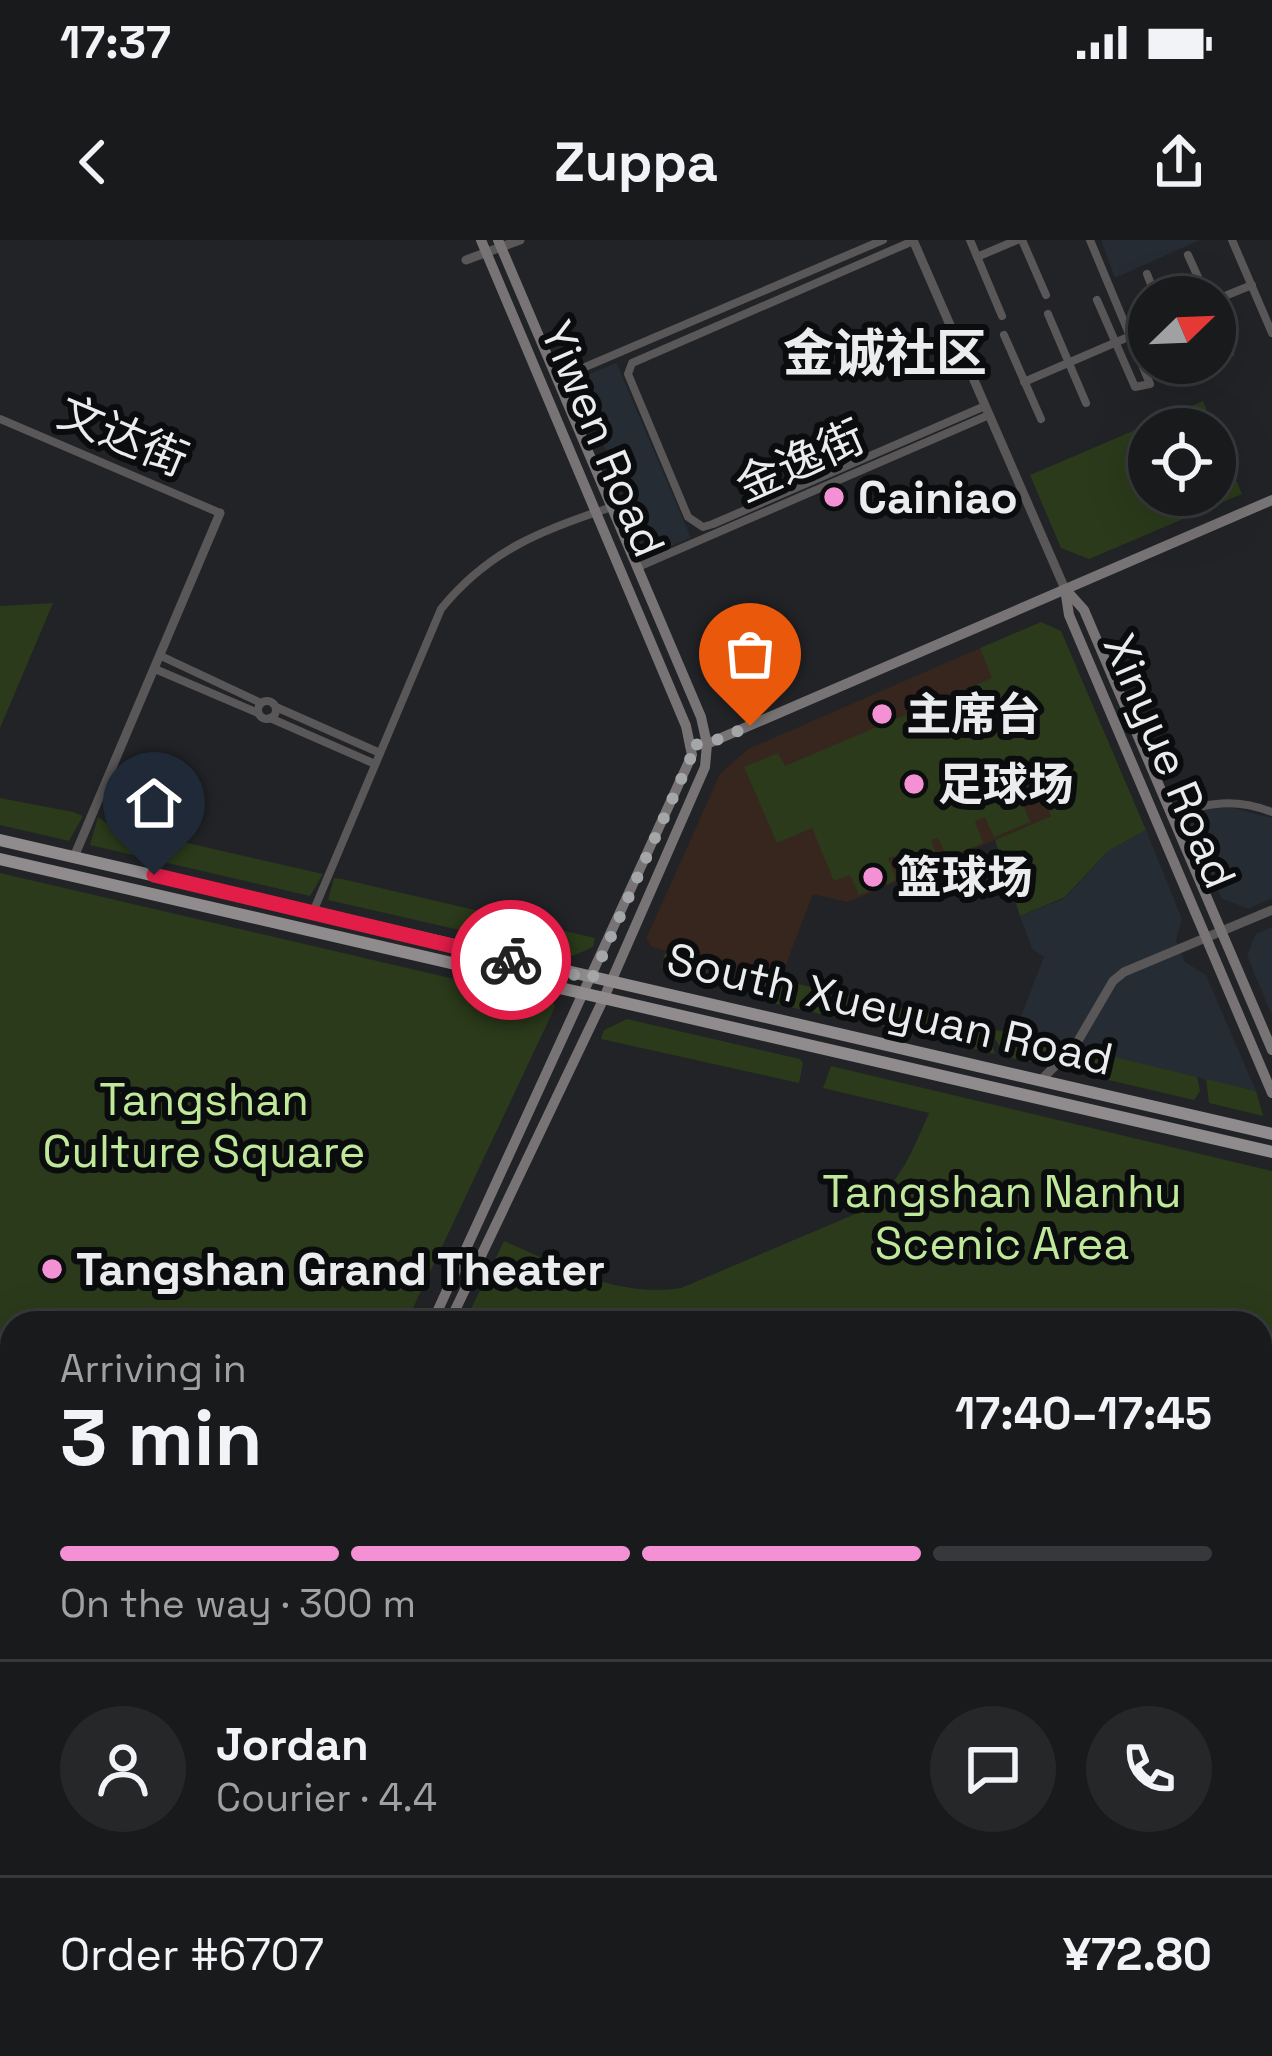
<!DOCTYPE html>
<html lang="en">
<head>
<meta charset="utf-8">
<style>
  body { margin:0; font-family:"Space Grotesk","Noto Sans SC",sans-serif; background:#262729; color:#f1f3f6; height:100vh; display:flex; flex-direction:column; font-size:45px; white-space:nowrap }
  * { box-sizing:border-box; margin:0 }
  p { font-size:39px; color:#9fa1a3 }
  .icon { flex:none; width:66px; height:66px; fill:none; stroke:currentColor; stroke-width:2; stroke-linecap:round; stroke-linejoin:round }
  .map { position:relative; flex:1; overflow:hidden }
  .side { position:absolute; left:0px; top:1071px; width:1272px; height:747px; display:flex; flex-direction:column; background:#191a1c; border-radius:36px 36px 0 0; box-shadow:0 12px 48px #0002,0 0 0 3px #37383b }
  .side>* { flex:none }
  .needle { width:78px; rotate:67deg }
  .controls { position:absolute; left:1128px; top:36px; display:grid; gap:24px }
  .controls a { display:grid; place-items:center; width:108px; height:108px; border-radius:50%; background:#191a1c; box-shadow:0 12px 48px #0002,0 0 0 3px #37383b; font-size:60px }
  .pin { position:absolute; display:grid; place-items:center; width:102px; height:102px; color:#fff; margin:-123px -51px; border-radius:50% 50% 50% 0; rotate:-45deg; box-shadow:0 0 12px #0007 }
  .pin .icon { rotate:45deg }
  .courier { position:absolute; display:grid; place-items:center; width:120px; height:120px; margin:-60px; border:9px solid #e11d48; border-radius:50%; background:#fff; color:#222; box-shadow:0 3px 15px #0007 }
  .head em { font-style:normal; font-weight:700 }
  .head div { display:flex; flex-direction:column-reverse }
  .head { display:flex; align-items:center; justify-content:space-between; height:204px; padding:0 60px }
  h1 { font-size:78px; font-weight:700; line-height:90px }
  .bar { display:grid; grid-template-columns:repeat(4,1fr); gap:18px 12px; align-content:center; height:144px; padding:0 60px }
  .bar i { height:15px; border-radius:9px; background:#37383b }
  .bar .selected { background:#f491d4 }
  .bar p { grid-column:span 4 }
  .line { display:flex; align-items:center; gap:30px; padding:0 60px; border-top:3px solid #37383b }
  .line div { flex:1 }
  .round { display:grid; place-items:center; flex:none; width:126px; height:126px; border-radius:63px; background:#262729 }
  .status { display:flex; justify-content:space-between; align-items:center; height:84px; padding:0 60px; background:#191a1c; direction:ltr }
  .status svg { height:33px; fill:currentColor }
  header { display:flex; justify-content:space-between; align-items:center; height:156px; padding:0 60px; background:#191a1c; font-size:54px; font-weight:700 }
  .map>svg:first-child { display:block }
  .built { fill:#252c33 }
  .education { fill:#37261d }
  .green { fill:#2a3a1a }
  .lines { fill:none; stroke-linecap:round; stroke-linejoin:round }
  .pedestrian { stroke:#595758; stroke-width:6 }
  .minor { stroke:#595758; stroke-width:8 }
  .tertiary { stroke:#595758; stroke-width:9 }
  .secondary { stroke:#787475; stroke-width:10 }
  .primary { stroke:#908b8c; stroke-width:12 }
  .done { stroke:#a4a6a8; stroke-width:12; stroke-dasharray:0 21.6 }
  .route { stroke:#e11d48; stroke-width:15 }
  .poi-dot { fill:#f491d4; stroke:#0b0c0e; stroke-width:4.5 }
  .labels { text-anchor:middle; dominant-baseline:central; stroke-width:12; stroke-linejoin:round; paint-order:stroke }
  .street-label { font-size:45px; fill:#eaecee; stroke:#0b0c0e }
  .poi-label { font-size:45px; font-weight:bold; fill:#eaecee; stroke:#0b0c0e; text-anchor:start }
  .park-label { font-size:45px; fill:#bfe899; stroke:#0b0c0e }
  .quarter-label { font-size:51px; font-weight:bold; fill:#eaecee; stroke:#0b0c0e }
</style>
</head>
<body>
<div class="status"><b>17:37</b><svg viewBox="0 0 49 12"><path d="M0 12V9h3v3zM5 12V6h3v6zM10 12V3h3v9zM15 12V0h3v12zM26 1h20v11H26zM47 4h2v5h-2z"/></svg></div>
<header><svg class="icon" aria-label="back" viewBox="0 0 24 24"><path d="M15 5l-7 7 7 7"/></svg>Zuppa<svg class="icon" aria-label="share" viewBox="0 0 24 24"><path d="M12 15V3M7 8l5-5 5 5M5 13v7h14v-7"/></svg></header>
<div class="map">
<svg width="1272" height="1816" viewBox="0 0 1272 1816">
  <rect width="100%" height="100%" fill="#212326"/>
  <g class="built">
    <polygon points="1101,0 1200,0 1115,38"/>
    <polygon points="628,118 617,124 691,298 650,315 576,140"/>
    <polygon points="1221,565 1272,578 1272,658 1248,669 1221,658 1187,575"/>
    <polygon points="1146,590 1182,679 1176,701 1185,722 1206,735 1256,851 1014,794 1044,717 1032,709 1020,676 1065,658 1108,611"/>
    <polygon points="1272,687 1272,776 1247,715 1256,694"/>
  </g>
  <polygon class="education" points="980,408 1051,576 848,662 813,654 780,740 652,707 646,699 720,534 748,509"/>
  <g class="green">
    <polygon points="1203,161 1215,189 1149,189 1149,255 1215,255 1215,189 1242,254 1089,319 1061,308 1030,235"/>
    <polygon points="53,363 0,488 0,366"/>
    <polygon points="1041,382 1061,391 1146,590 1108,611 1065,657 1020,676 995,600 1051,576 1041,553 1022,562 1030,582 994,597 985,577 975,581 983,603 947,618 938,598 931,600 939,622 903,637 894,616 888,618 896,640 859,655 850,635 834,641 812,588 777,603 744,527 778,513 785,526 992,438 980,408"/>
    <polygon points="0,558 73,572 83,576 69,601 0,585"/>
    <polygon points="98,577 109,585 323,634 310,656 90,605"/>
    <polygon points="0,633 553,762 555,767 406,1083 12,1083 12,1127 0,1125"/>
    <polygon points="334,638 342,639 595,698 593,707 573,716 328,660"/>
    <polygon points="665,713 709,723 706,738 661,728"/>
    <polygon points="741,731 850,756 842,779 756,759 753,754 737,751"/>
    <polygon points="857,758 986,787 995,814 856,780"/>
    <polygon points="627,779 800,819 803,823 799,843 601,799 604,790"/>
    <polygon points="992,789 1071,807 1051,826 1007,817 994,798"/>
    <polygon points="1078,808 1197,837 1200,851 1194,860 1057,828"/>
    <path d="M831 826 1272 931V1816H951L920 1806H1260V1083H464L504 1001C562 1026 615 1058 681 1048L867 969C900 943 913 910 929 873L823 848Z"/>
    <polygon points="1206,839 1256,851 1263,876 1209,863"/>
    <polygon points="0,1149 12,1152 12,1806 785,1806 816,1816 0,1816"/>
  </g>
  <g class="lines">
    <g class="pedestrian">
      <polyline points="1260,1112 1272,1107"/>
      <polyline points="1260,1163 1272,1158"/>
      <polyline points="0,1510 12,1507"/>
    </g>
    <g class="minor">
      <polyline points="970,0 1002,76"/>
      <polyline points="1022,0 1046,55"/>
      <polyline points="1090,0 1150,144 1135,147 1097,60"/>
      <polyline points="1232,0 1272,93"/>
      <polyline points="913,1 632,123 628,134 688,277 703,287 713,284 985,166"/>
      <polyline points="1188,15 1207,57"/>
      <polyline points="977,17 1017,0"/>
      <polyline points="1147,34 1156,57"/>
      <polyline points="1215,60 1252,45"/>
      <polyline points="1048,74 1086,163"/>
      <polyline points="1215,77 1230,113"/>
      <polyline points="1004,95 1041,179"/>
      <polyline points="1184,123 1188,132"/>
      <polyline points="557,139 883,0"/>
      <polyline points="1024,142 1149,88"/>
      <polyline points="0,179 220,273"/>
      <polyline points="638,327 989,175"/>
      <polyline points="161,416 261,463"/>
      <polyline points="155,429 258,473"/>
      <circle cx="267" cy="470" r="9"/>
      <polyline points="276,467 380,513"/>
      <polyline points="270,478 375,524"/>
      <path d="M1171 576C1207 562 1235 558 1272 572"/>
      <path d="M313 672 441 369C488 311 541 290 612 267"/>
      <polyline points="211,1806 226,1816"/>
      <polyline points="382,1806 394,1816"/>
      <polyline points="0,1809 16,1816"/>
      <polyline points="67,1816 92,1806"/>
    </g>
    <g class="tertiary">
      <polyline points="913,0 1065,349"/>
      <polyline points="466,20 520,0"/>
      <polyline points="74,617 220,273"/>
      <polyline points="1041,840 1075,806 1113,741 1124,732 1272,670"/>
    </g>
    <g class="secondary">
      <polyline points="1065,349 1069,375 1272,853"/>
      <polyline points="1067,351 1084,370 1272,810"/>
      <polyline points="690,505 707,504 1272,260"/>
      <polyline points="432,1083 692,515 686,486 481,0"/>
      <polyline points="449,1083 603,760 705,527 707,504 701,477 498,0"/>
      <polyline points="0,1142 12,1145"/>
      <polyline points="1260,1615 1272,1593"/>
      <polyline points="1260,1653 1272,1631"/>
      <polyline points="815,1806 846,1816"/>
      <polyline points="868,1806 899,1816"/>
      <polyline points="1153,1816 1158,1806"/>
      <polyline points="1172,1816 1177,1806"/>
    </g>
    <g class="primary">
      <polyline points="0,600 1272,894"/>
      <polyline points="0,619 1272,912"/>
    </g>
  </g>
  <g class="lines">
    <polyline class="done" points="511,720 592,739 692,515 690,505 707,504 750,486"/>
    <polyline class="route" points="154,635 511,720"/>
  </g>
  <g class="poi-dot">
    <circle cx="834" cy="257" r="12"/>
    <circle cx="882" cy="474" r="12"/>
    <circle cx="914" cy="544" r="12"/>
    <circle cx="873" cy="637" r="12"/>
    <circle cx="52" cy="1029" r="12"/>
  </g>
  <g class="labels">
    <g class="street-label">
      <text transform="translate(123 196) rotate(23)">文达街</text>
      <text transform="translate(603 199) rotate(67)">Yiwen Road</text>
      <text transform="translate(800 221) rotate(-24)">金逸街</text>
      <text transform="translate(1170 521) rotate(67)">Xinyue Road</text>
      <text transform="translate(890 769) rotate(13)">South Xueyuan Road</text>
    </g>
    <g class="poi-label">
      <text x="858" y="257">Cainiao</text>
      <text x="906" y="474">主席台</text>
      <text x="938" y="544">足球场</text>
      <text x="897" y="637">篮球场</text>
      <text x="76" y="1029">Tangshan Grand Theater</text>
    </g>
    <g class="park-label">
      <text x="204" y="859">Tangshan<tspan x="204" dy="52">Culture Square</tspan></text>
      <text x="1002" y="951">Tangshan Nanhu<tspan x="1002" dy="52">Scenic Area</tspan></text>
    </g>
    <g class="quarter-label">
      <text x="885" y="113">金诚社区</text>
    </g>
  </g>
</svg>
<div class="controls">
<a><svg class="needle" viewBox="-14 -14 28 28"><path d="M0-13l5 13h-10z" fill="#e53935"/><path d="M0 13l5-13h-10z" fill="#9fa1a3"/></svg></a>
<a><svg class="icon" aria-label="locate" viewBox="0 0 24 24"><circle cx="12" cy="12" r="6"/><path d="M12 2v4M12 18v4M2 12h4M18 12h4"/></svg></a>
</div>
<div class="pin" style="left:750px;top:486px;background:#ea580c"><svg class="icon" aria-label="bag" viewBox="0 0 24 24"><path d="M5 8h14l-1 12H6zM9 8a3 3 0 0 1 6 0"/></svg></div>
<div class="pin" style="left:154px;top:635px;background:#1f2937"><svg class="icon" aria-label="home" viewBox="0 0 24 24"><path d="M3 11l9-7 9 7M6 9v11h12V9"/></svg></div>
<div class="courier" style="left:511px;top:720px"><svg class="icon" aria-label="bike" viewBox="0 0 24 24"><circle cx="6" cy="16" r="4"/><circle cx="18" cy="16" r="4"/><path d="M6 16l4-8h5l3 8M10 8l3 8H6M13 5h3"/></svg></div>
<section class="side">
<div class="head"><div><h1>3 min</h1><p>Arriving in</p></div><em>17:40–17:45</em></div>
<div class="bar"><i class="selected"></i><i class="selected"></i><i class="selected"></i><i></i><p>On the way · 300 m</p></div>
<div class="line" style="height:216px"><a class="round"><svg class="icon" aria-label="person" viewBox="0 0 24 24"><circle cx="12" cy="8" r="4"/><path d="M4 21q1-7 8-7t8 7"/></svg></a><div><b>Jordan</b><p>Courier · 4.4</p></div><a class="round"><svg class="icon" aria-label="chat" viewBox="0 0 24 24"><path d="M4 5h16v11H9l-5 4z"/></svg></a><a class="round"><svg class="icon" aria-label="phone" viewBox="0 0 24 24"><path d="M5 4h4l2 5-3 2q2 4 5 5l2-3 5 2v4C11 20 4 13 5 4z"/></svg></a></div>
<div class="line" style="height:156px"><div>Order #6707</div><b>¥72.80</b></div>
</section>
</div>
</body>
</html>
